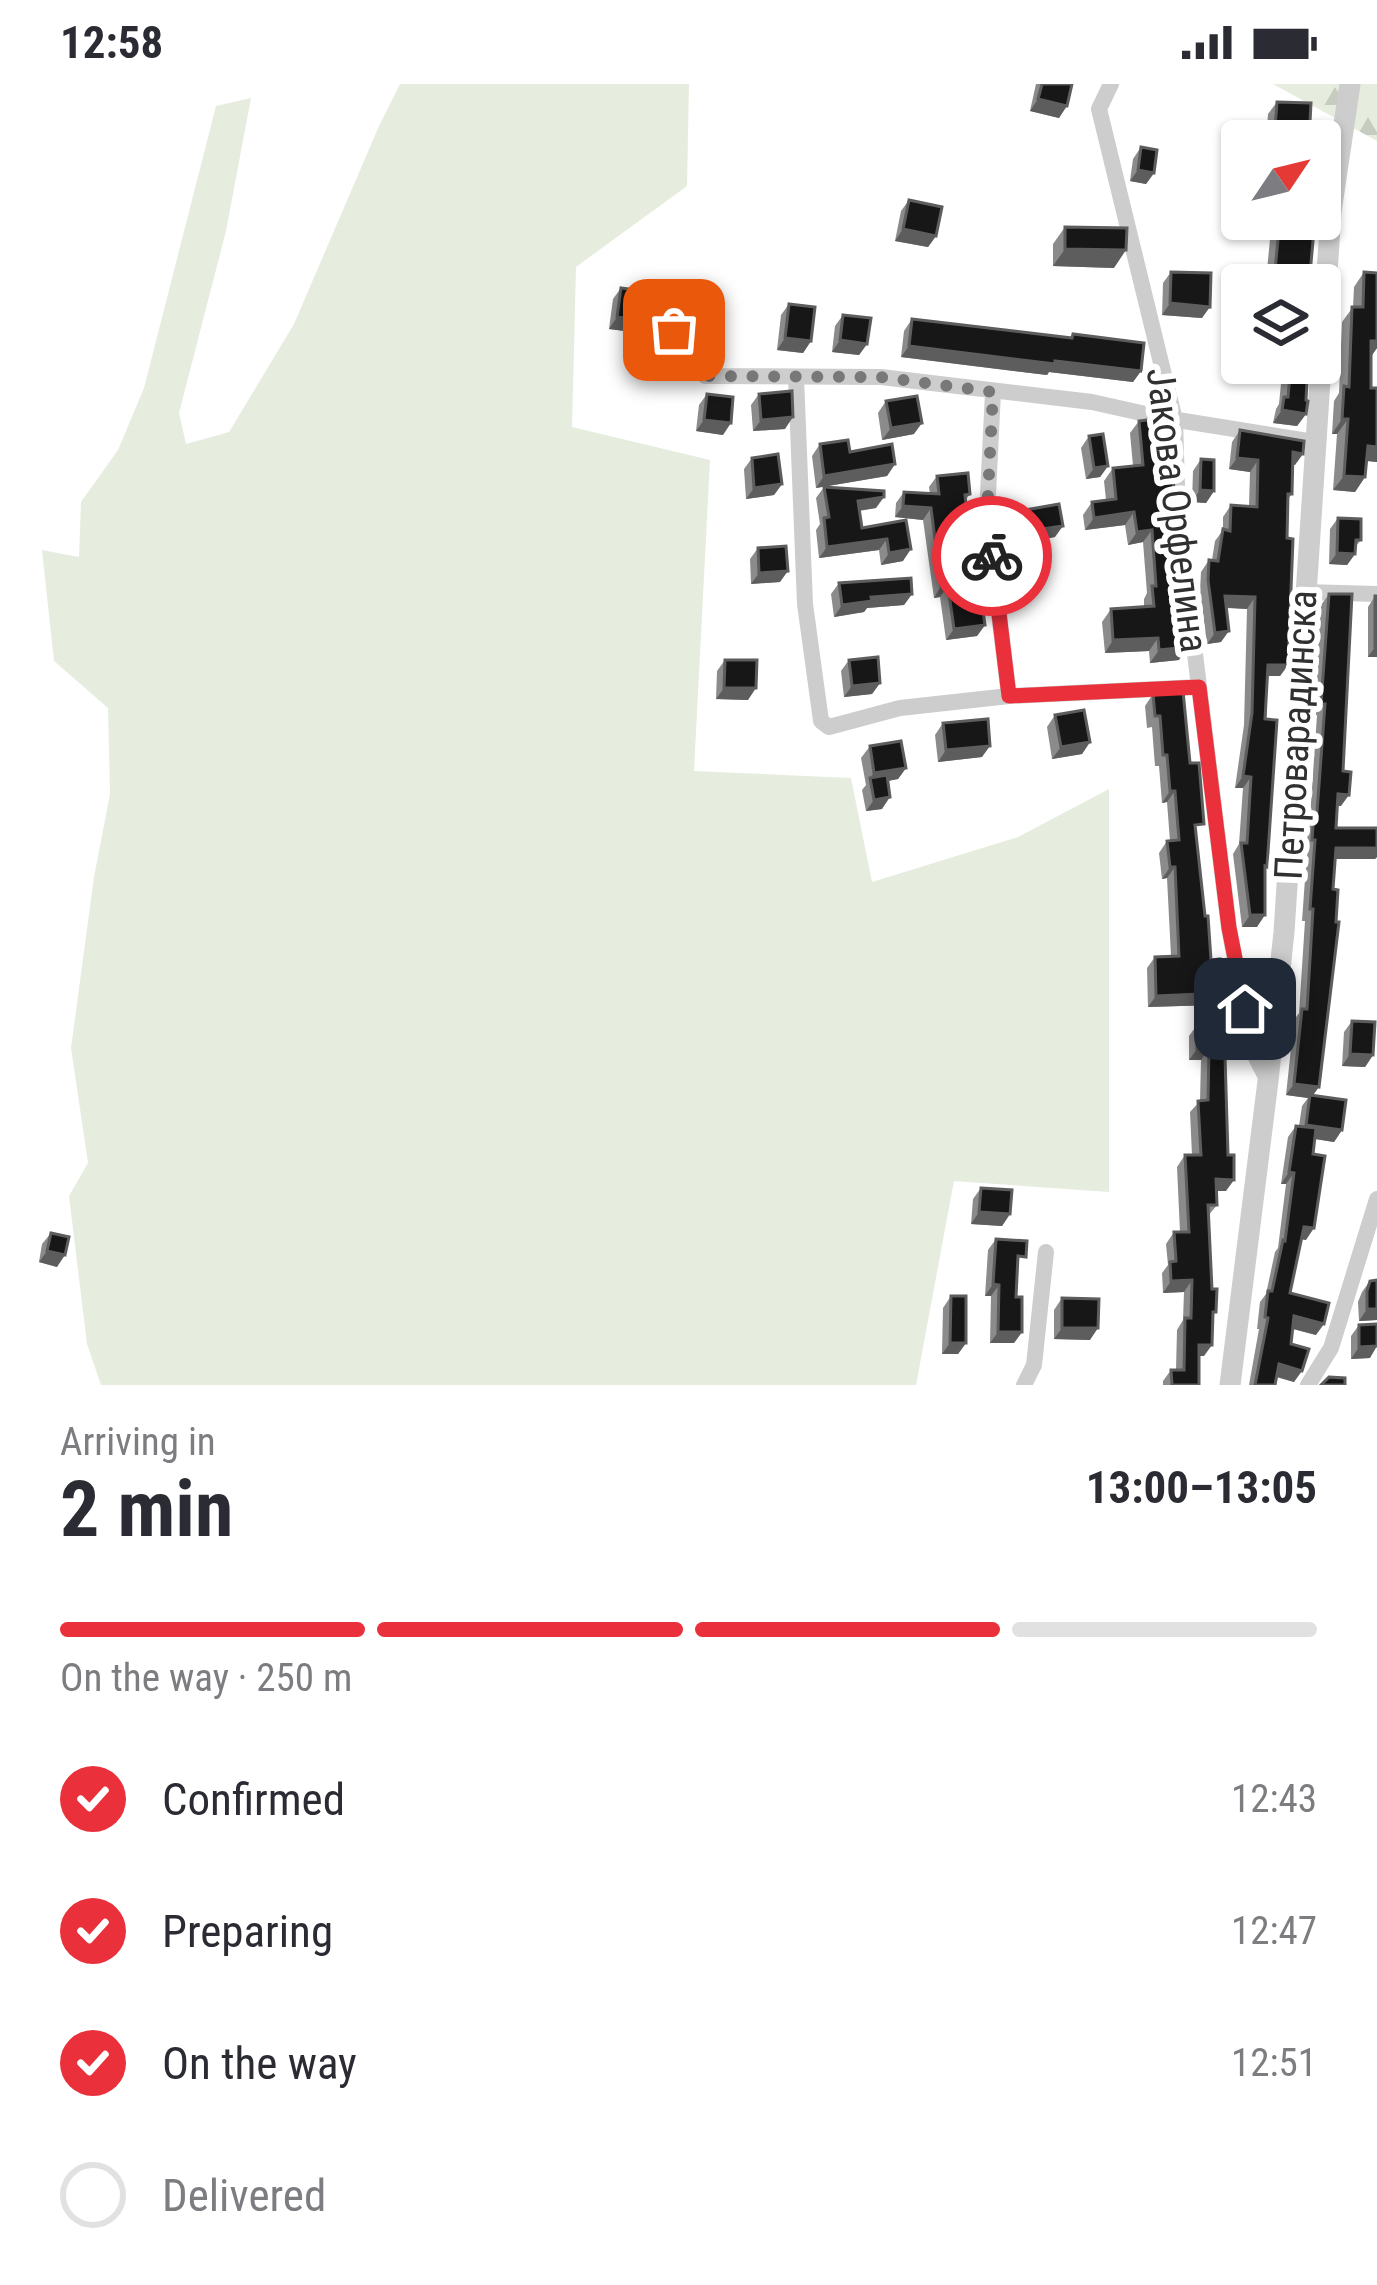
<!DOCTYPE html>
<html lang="en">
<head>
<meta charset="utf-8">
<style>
  body { margin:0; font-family:"Roboto Condensed",sans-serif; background:#f7f7f7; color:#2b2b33; height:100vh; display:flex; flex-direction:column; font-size:45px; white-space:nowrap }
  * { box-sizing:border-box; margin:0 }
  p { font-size:39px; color:#7c7c81 }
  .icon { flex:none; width:66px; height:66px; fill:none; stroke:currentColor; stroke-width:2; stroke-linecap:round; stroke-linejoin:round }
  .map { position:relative; height:1301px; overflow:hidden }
  .sheet { display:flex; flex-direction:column; background:#fff; flex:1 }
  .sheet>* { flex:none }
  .needle { width:78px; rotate:55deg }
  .controls { position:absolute; left:1221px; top:36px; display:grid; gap:24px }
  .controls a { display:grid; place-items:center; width:120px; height:120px; border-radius:12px; background:#fff; box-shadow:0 3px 9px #0004; font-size:60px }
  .pin { position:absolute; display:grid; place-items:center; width:102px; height:102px; color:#fff; margin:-51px; border-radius:24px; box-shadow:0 6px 18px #0006 }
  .courier { position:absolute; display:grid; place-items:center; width:120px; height:120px; margin:-60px; border:9px solid #ea303b; border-radius:50%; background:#fff; color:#222; box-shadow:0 3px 15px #0007 }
  .headline em { font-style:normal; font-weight:700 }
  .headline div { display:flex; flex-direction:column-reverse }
  .headline { display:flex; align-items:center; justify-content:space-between; height:204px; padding:0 60px }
  h1 { font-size:78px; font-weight:700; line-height:90px }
  .bar { display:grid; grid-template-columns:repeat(4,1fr); gap:18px 12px; align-content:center; height:144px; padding:0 60px }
  .bar i { height:15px; border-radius:9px; background:#e1e1e2 }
  .bar .selected { background:#ea303b }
  .bar p { grid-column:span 4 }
  ol { padding:0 60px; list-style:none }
  li { display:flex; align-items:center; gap:36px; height:132px }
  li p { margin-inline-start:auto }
  li .icon { padding:12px; border-radius:50%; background:#ea303b; color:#fff; stroke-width:4 }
  li:last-child { color:#7c7c81 }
  li i { width:66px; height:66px; border:6px solid #e1e1e2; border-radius:50% }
  .status { display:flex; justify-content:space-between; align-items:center; height:84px; padding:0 60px; background:#fff; direction:ltr }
  .status svg { height:33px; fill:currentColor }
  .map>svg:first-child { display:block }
  .green { fill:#e6edde }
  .forest { fill:url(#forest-firs) }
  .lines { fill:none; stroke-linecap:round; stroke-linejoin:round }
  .minor { stroke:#cdcdcd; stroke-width:16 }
  .tertiary { stroke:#cdcdcd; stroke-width:21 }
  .wall { fill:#8b8b8b }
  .shaded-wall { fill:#5d5d5d }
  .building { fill:#171717; stroke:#5d5d5d; stroke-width:3 }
  .done { stroke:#787878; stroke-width:12; stroke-dasharray:0 21.6 }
  .route { stroke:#ea303b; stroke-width:15 }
  .labels { text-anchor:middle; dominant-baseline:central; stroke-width:12; stroke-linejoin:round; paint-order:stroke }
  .street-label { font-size:39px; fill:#303030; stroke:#fff }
</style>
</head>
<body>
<div class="status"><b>12:58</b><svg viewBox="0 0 49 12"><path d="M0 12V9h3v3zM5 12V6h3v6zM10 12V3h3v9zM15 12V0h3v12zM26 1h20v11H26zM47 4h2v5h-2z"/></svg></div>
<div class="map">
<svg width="1377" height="1301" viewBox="0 0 1377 1301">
  <defs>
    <pattern id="forest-firs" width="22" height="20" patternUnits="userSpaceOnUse" patternTransform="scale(3)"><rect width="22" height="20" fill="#e6edde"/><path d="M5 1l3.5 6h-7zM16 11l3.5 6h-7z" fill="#c6ccbf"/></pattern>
  </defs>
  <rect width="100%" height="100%" fill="#fff"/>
  <polygon class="green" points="400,0 689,0 687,102 576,183 572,343 710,376 694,687 851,694 872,798 1018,753 1109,705 1109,1108 954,1097 916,1301 101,1301 87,1260 69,1112 88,1079 71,964 94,793 110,710 108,624 54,577 42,466 79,473 81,418 118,366 144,304 216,22 251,14 226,147 179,329 186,360 229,348 294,240 379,42"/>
  <polygon class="forest" points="1273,0 1377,0 1377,57"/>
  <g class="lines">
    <g class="minor">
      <polyline points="1111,0 1099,25 1175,336 1178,433 1229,844 1252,966 1268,997"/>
      <polyline points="672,222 676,270 705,292 881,293 1092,318 1159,333 1314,358"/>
      <polyline points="796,293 805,520 821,637 829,643 900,624 1009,612 1199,603"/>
      <polyline points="993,308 987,431 1009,612"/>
      <polyline points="1304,508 1377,510"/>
      <polyline points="1024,1301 1034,1281 1046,1168"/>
      <polyline points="1308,1301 1331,1264 1377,1115"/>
    </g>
    <polyline class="tertiary" points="1230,1301 1268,997 1284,848 1331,128 1350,0"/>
  </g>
  <g class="wall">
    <polygon points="1036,0 1072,0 1059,34 1030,27"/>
    <polygon points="1277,18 1309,57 1266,57 1268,30"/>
    <polygon points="1141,63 1154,89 1146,100 1130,97 1133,75"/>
    <polygon points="909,116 936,152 928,163 895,157 901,127"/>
    <polygon points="1272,135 1315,135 1309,201 1259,201 1267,186"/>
    <polygon points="1065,143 1114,184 1053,182 1053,160"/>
    <polygon points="1171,188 1202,234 1162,231 1163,199"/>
    <polygon points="1364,188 1377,189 1377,264 1372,271 1371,304 1377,304 1377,378 1367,377 1365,393 1355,408 1333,406 1337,350 1332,350 1334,317 1339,309 1342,238 1353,223 1354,203"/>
    <polygon points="621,204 649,250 609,245 613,215"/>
    <polygon points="789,220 811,257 803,269 777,266 781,231"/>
    <polygon points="843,231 867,260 859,271 832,268 835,242"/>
    <polygon points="912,235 1070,254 1073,250 1141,287 1133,298 1049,288 1047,291 901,273 904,247"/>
    <polygon points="1283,279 1308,279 1306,330 1297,342 1273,339 1276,325 1279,320"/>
    <polygon points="707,310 723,351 696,347 699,321"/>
    <polygon points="759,310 785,345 753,347 751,321"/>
    <polygon points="886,317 914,350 882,356 878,329"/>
    <polygon points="1139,337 1168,414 1179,576 1150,579 1149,567 1105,569 1102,538 1111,525 1144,523 1144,515 1147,509 1143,458 1128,461 1125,441 1085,446 1083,431 1092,418 1106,416 1104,397 1113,384 1133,382 1130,349"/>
    <polygon points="1240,346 1295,381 1292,381 1292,410 1288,415 1288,581 1280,592 1267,592 1265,786 1257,843 1242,843 1233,770 1239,760 1243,704 1235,704 1244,641 1247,525 1226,524 1221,558 1207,560 1200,507 1201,488 1209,476 1212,476 1215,457 1223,446 1223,433 1231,421 1249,422 1250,388 1229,385 1232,358"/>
    <polygon points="1089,352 1108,382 1100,393 1086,395 1081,364"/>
    <polygon points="820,360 895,380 887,392 816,404 812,372"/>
    <polygon points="752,374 782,400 774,411 746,415 744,385"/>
    <polygon points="1201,375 1214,407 1206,419 1192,418 1193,387"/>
    <polygon points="937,392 970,410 965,417 976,506 985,541 977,552 946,556 940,513 934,514 923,436 895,433 896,419 904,408 930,410 929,403"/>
    <polygon points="824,403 876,424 859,427 862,444 906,436 903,477 881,481 879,466 819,474 816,446 820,440 816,414"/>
    <polygon points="1025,426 1055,453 1020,459 1017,437"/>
    <polygon points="1338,434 1361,456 1355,463 1355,470 1347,481 1329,480 1330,445"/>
    <polygon points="758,464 780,498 751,500 750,475"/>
    <polygon points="839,499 912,510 904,521 867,524 864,528 834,533 831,510"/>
    <polygon points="1329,510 1341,722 1338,722 1336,744 1377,764 1377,773 1375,775 1335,775 1314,1011 1342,1046 1334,1058 1314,1055 1306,1156 1301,1155 1290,1209 1316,1251 1293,1245 1291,1260 1294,1298 1276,1293 1275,1301 1249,1301 1259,1245 1257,1245 1260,1218 1266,1210 1275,1168 1278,1164 1286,1100 1281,1100 1288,1053 1296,1042 1299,1042 1302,1022 1308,1014 1286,1011 1294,936 1299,929 1305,837 1302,837 1307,767 1304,767 1306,739 1310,734 1317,631 1313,631 1321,521"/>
    <polygon points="1375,512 1377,512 1377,573 1368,573 1368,523"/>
    <polygon points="725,576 748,616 716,615 717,587"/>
    <polygon points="849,576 880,599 872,610 844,613 841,587"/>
    <polygon points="1153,610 1196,751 1214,921 1148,923 1147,884 1155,873 1171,872 1167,794 1162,795 1159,769 1167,757 1170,757 1167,718 1162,719 1159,682 1155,682 1152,643 1147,644 1145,622"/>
    <polygon points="1055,631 1090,658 1082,670 1052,675 1047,643"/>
    <polygon points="943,639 982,673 938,678 935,651"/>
    <polygon points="870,662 906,684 898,695 888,697 882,725 866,727 862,706 866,701 861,674"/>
    <polygon points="1352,937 1373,971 1365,983 1342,982 1344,948"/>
    <polygon points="1224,940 1226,1107 1217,1107 1217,1121 1208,1132 1212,1205 1216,1228 1212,1232 1204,1272 1199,1272 1199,1301 1163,1301 1163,1297 1171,1286 1176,1286 1177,1246 1183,1236 1184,1208 1163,1209 1162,1189 1168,1181 1166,1160 1174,1148 1180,1148 1177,1083 1185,1071 1192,1071 1190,1028 1200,1017 1201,976 1189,976 1189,952 1197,941"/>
    <polygon points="981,1104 1010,1130 1002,1142 971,1140 973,1115"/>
    <polygon points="51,1149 57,1183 39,1178 42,1160"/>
    <polygon points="996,1155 1018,1184 1016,1213 1022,1248 1014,1259 990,1259 991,1212 985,1212 988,1166"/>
    <polygon points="1377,1196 1377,1236 1359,1237 1358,1218 1362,1208 1370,1197"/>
    <polygon points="951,1212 966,1259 958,1270 942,1270 943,1224"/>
    <polygon points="1062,1214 1090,1256 1054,1255 1054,1226"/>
    <polygon points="1359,1241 1370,1274 1351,1275 1351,1252"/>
  </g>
  <g class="shaded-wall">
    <polygon points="1038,15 1067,22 1059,34 1030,27"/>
    <polygon points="1138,86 1154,89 1146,100 1130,97"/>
    <polygon points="903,145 936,152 928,163 895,157"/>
    <polygon points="1065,165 1126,166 1114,184 1053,182"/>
    <polygon points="1170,219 1210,223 1202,234 1162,231"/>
    <polygon points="617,233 657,238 649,250 609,245"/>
    <polygon points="785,254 811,257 803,269 777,266"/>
    <polygon points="840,256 867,260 859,271 832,268"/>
    <polygon points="1371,257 1377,257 1377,264 1372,271"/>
    <polygon points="909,262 1141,287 1133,298 1049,288 1047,291 901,273"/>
    <polygon points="1282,326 1306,330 1297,342 1273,339"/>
    <polygon points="793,333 785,345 753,347 761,336"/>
    <polygon points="1342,335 1348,335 1337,350 1332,350"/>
    <polygon points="704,336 731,339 723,351 696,347"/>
    <polygon points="922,339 914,350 882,356 891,344"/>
    <polygon points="1368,362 1377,363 1377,378 1358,376"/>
    <polygon points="1293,368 1303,370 1295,381 1285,380"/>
    <polygon points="1237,374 1258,376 1250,388 1229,385"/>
    <polygon points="895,380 887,392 816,404 824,392"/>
    <polygon points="1108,382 1100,393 1086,395 1094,384"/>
    <polygon points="1344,392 1365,393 1355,408 1333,406"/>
    <polygon points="782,400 774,411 746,415 754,404"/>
    <polygon points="1200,406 1214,407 1206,419 1192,418"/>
    <polygon points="884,413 876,424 850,428 858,417"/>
    <polygon points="903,422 931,424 923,436 895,433"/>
    <polygon points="1134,428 1125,441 1085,446 1094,434"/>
    <polygon points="1063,442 1055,453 1020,459 1028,447"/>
    <polygon points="1152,446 1143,458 1128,461 1137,448"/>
    <polygon points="887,455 879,466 819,474 827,463"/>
    <polygon points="911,465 903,477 881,481 889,469"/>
    <polygon points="1337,469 1355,470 1347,481 1329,480"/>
    <polygon points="788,487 780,498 751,500 759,489"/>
    <polygon points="941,502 948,502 940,513 934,514"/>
    <polygon points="912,510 904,521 867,524 864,528 834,533 842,521 871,513"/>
    <polygon points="1225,512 1255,513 1247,525 1217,523"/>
    <polygon points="985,541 977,552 946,556 954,545"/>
    <polygon points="1229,547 1221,558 1207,560 1215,549"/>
    <polygon points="1158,554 1149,567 1105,569 1113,556"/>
    <polygon points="1188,563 1179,576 1150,579 1159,566"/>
    <polygon points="1375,563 1377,563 1377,573 1368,573"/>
    <polygon points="1268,581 1288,581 1280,592 1260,592"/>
    <polygon points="880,599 872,610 844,613 852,602"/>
    <polygon points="724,604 756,604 748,616 716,615"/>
    <polygon points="1090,658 1082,670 1052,675 1061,663"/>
    <polygon points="990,662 982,673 938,678 946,666"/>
    <polygon points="906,684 898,695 871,700 870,694 874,689"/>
    <polygon points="1243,692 1251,693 1243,704 1235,704"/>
    <polygon points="1170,707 1175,707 1167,718 1162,719"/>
    <polygon points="1338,710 1349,711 1341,722 1330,722"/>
    <polygon points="890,713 882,725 866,727 874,716"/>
    <polygon points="1336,764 1377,764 1377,773 1375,775 1328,775"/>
    <polygon points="1170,783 1175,783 1167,794 1162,795"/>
    <polygon points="1250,831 1265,831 1257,843 1242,843"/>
    <polygon points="1223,909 1214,921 1148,923 1156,912"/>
    <polygon points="1197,965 1209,965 1201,976 1189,976"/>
    <polygon points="1350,970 1373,971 1365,983 1342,982"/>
    <polygon points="1294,1000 1319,1003 1311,1014 1310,1011 1308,1014 1286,1011"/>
    <polygon points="1306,1041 1342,1046 1334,1058 1298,1052"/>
    <polygon points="1289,1088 1294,1089 1286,1100 1281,1100"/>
    <polygon points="1216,1095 1234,1096 1226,1107 1208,1107"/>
    <polygon points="979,1128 1010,1130 1002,1142 971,1140"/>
    <polygon points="1304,1143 1314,1144 1306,1156 1296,1154"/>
    <polygon points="47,1167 65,1171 57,1183 39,1178"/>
    <polygon points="1192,1196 1184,1208 1163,1209 1171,1197"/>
    <polygon points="993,1200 999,1201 991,1212 985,1212"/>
    <polygon points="1367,1225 1377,1225 1377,1236 1359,1237"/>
    <polygon points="1294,1232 1324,1240 1316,1251 1286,1243"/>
    <polygon points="1062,1244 1098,1244 1090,1256 1054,1255"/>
    <polygon points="998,1248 1022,1248 1014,1259 990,1259"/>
    <polygon points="950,1259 966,1259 958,1270 942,1270"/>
    <polygon points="1199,1261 1212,1261 1204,1272 1191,1272"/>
    <polygon points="1377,1262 1370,1274 1351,1275 1359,1263"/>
    <polygon points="1279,1280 1302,1287 1294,1298 1271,1291"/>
  </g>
  <g class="building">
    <polygon points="1042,0 1072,0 1067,22 1038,15"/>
    <polygon points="1277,18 1311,19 1309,57 1274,57"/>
    <polygon points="1141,63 1157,66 1154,89 1138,86"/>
    <polygon points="909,116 942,123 936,152 903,145"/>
    <polygon points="1280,135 1315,135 1309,201 1266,201 1268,185 1275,186"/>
    <polygon points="1065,143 1127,144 1126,166 1065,165"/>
    <polygon points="1171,188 1211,189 1210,223 1170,219"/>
    <polygon points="1364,188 1377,189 1377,257 1371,257 1371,304 1377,304 1377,363 1368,362 1365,393 1344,392 1348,335 1342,335 1344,302 1349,303 1352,223 1363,223"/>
    <polygon points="621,204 661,209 657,238 617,233"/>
    <polygon points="789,220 815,223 811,257 785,254"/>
    <polygon points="843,231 871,234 867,260 840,256"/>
    <polygon points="912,235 1072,254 1073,250 1144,259 1141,287 1055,277 1055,280 909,262"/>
    <polygon points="1291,279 1308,279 1306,316 1308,317 1306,330 1282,326 1284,313 1288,313"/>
    <polygon points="792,307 793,333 761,336 759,310"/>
    <polygon points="707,310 733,313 731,339 704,336"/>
    <polygon points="917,312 922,339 891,344 886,317"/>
    <polygon points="1169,333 1174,406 1167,407 1174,450 1178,450 1188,563 1159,566 1158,554 1113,556 1111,525 1154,522 1152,502 1156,502 1152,446 1137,448 1134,428 1094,434 1092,418 1116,415 1113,384 1143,381 1139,337"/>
    <polygon points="1240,346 1304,357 1303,370 1293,368 1292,410 1288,410 1287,454 1293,455 1288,581 1268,581 1265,635 1277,636 1267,783 1265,782 1265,831 1250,831 1241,759 1247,759 1251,693 1243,692 1252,629 1255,513 1225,512 1229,547 1215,549 1208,496 1209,476 1218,477 1223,445 1230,447 1231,421 1257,423 1258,376 1237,374"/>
    <polygon points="1103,350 1108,382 1094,384 1089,352"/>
    <polygon points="848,356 850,368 892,360 895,380 824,392 820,360"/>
    <polygon points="778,370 782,400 754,404 752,374"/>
    <polygon points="1201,375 1214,376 1214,407 1200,406"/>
    <polygon points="968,389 970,410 965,411 976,506 980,505 985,541 954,545 948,502 941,502 931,424 903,422 904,408 939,410 937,392"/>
    <polygon points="824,403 884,407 884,413 858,417 862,444 906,436 911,465 889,469 887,455 827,463 824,434 829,433"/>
    <polygon points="1059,420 1063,442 1028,447 1025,426"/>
    <polygon points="1338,434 1361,435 1361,456 1356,456 1355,470 1337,469"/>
    <polygon points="786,462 788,487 759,489 758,464"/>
    <polygon points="911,494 912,510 871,513 872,517 842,521 839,499"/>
    <polygon points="1329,510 1352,510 1343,687 1351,688 1349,711 1338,710 1336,744 1377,744 1377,764 1336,764 1333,805 1338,806 1336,838 1339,838 1319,1003 1294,1000 1302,925 1307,925 1313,825 1310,825 1315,756 1312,756 1314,728 1317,728 1325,620 1321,620"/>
    <rect x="1375" y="512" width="2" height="51"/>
    <polygon points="878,573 880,599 852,602 849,576"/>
    <polygon points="725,576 757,576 756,604 724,604"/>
    <polygon points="1183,607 1190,679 1199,679 1204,740 1195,741 1205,832 1208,832 1211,876 1220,875 1223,909 1156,912 1155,873 1179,872 1175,783 1170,783 1167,757 1179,756 1175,707 1170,707 1167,671 1163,671 1160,632 1155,632 1153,610"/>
    <polygon points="1084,626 1090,658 1061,663 1055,631"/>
    <polygon points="988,635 990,662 946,666 943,639"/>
    <polygon points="901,657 906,684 874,689 870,662"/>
    <polygon points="887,691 890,713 874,716 870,694"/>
    <polygon points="1352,937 1375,938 1373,971 1350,970"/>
    <polygon points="1224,940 1228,1071 1234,1071 1234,1096 1216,1095 1217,1121 1208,1121 1212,1205 1217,1205 1216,1228 1213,1228 1212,1261 1199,1261 1199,1301 1172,1301 1171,1286 1184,1286 1185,1234 1191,1234 1192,1196 1171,1197 1170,1178 1176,1177 1174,1148 1189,1148 1185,1071 1201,1071 1198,1017 1208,1016 1209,965 1197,965 1197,941"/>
    <polygon points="1310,1011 1346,1016 1342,1046 1306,1041"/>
    <polygon points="1296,1042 1316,1044 1313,1070 1325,1072 1314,1144 1304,1143 1290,1209 1329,1219 1324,1240 1294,1232 1291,1260 1309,1265 1302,1287 1279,1280 1275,1301 1255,1301 1268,1234 1265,1233 1268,1207 1272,1207 1283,1156 1285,1157 1294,1089 1289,1088"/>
    <polygon points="981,1104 1012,1106 1010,1130 979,1128"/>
    <polygon points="51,1149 69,1153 65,1171 47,1167"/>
    <polygon points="996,1155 1027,1157 1026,1173 1018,1172 1016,1213 1022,1213 1022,1248 998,1248 999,1201 993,1200"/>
    <polygon points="1377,1196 1377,1225 1367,1225 1367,1207 1370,1197"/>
    <polygon points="951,1212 966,1212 966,1259 950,1259"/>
    <polygon points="1062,1214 1099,1215 1098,1244 1062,1244"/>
    <polygon points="1377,1240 1377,1262 1359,1263 1359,1241"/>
    <polygon points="1329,1293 1345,1294 1345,1301 1321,1301"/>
  </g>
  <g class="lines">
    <polyline class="done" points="674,246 676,270 705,292 881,293 993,308 987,431 992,472"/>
    <polyline class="route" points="992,472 1009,612 1199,603 1229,844 1245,925"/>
  </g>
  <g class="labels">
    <g class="street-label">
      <text transform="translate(1177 426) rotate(83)">Јакова Орфелина</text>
      <text transform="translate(1296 651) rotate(-87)">Петроварадинска</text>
    </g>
  </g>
</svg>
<div class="controls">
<a><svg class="needle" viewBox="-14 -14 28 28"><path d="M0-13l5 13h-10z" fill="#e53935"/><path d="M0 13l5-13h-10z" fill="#7c7c81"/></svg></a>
<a><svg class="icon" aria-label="layers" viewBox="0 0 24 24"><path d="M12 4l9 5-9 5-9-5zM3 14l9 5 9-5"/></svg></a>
</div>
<div class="pin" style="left:674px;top:246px;background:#ea580c"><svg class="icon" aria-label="bag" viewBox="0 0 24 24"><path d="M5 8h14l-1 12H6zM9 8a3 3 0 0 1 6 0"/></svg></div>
<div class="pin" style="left:1245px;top:925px;background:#1f2937"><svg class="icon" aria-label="home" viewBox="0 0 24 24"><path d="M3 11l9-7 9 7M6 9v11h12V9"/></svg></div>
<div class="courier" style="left:992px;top:472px"><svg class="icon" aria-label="bike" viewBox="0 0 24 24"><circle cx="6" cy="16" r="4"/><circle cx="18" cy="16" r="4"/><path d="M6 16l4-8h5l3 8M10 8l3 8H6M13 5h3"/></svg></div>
</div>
<section class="sheet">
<div class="headline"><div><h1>2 min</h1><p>Arriving in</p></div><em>13:00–13:05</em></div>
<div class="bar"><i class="selected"></i><i class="selected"></i><i class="selected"></i><i></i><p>On the way · 250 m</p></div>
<ol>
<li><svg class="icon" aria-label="check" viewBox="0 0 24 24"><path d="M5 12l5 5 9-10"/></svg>Confirmed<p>12:43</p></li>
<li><svg class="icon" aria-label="check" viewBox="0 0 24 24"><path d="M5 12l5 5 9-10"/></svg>Preparing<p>12:47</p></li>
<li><svg class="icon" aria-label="check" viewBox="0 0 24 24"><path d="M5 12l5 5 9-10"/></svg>On the way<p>12:51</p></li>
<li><i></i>Delivered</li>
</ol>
</section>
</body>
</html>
